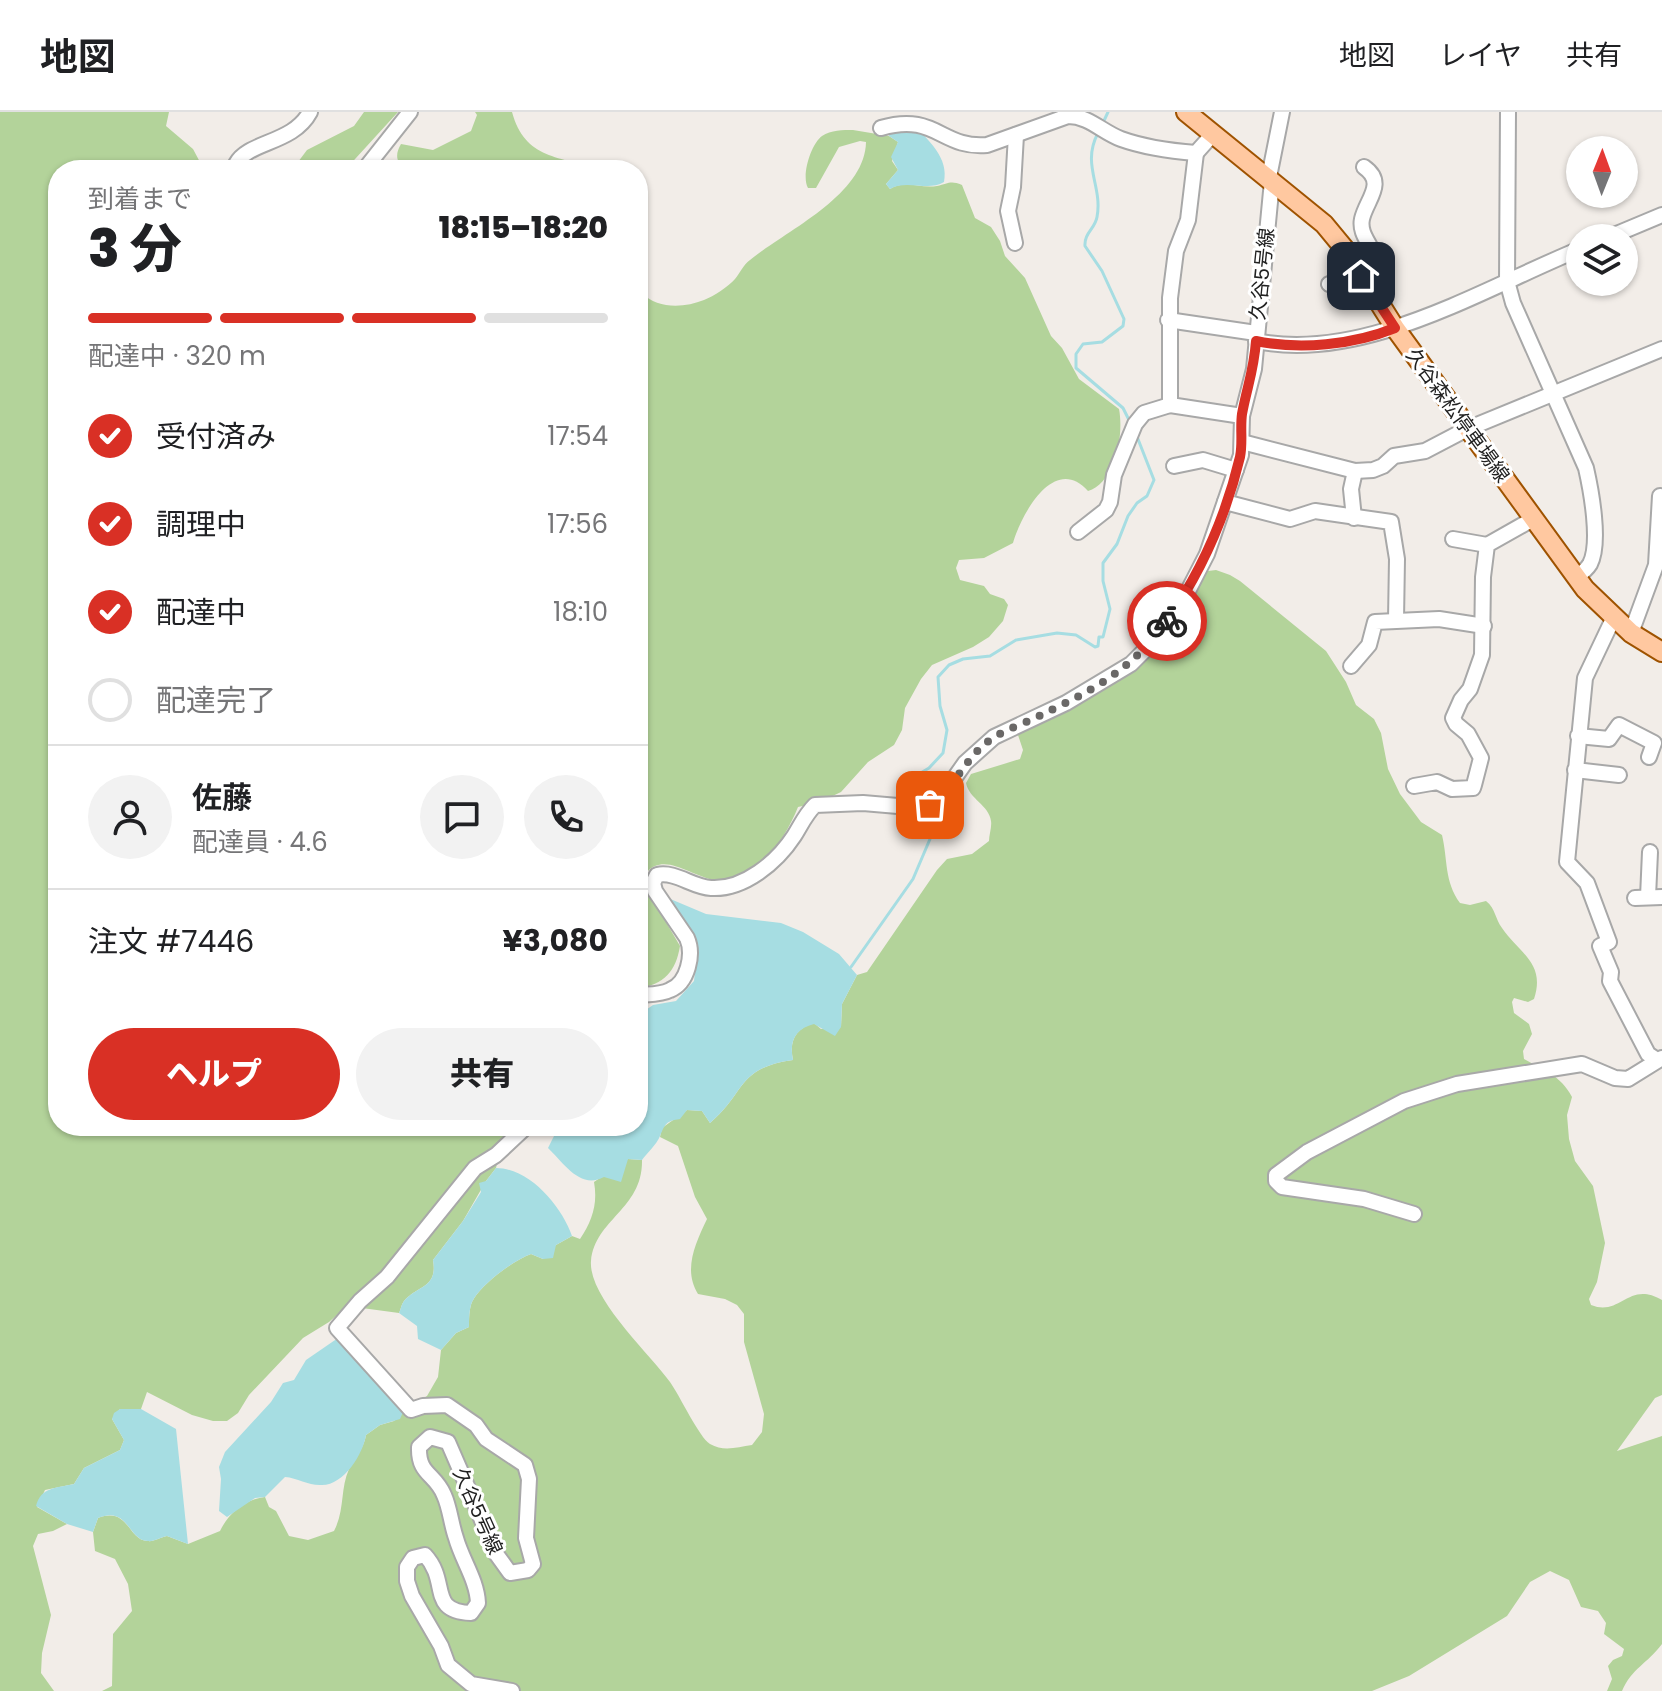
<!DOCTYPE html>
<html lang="ja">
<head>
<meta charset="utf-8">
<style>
  body { margin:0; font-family:Poppins,"Noto Sans JP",sans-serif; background:#f2f2f2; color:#202124; height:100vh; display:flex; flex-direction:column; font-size:30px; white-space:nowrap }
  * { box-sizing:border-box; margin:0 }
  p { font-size:26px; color:#757577 }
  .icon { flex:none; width:44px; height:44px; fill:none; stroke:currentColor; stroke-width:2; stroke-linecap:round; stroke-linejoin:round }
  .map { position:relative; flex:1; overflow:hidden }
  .drawer { position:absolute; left:48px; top:48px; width:600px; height:976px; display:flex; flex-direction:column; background:#fff; border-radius:32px; box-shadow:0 2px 6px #0004 }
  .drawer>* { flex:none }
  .needle { width:52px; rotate:1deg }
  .buttons { position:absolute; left:1566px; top:24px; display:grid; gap:16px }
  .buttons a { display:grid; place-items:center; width:72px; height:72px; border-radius:50%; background:#fff; box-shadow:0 2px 6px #0004; font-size:40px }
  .pin { position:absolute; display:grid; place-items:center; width:68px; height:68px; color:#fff; margin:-34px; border-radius:16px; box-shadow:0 4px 12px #0006 }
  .courier { position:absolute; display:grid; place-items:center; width:80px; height:80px; margin:-40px; border:6px solid #d93025; border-radius:50%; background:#fff; color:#222; box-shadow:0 2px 10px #0007 }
  .overview em { font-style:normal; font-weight:800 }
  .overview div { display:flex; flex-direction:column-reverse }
  .overview { display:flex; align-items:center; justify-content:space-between; height:136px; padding:0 40px }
  h1 { font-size:52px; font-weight:800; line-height:60px }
  .bar { display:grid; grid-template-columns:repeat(4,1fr); gap:12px 8px; align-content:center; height:96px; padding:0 40px }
  .bar i { height:10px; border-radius:6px; background:#e0e0e0 }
  .bar .on { background:#d93025 }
  .bar p { grid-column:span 4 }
  .line { display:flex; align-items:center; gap:20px; padding:0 40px; border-top:2px solid #e0e0e0 }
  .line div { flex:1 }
  .round { display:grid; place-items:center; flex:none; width:84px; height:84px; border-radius:42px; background:#f2f2f2 }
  ol { padding:0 40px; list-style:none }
  li { display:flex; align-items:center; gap:24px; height:88px }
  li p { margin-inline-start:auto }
  li .icon { padding:8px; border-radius:50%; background:#d93025; color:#fff; stroke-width:4 }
  li:last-child { color:#757577 }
  li i { width:44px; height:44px; border:4px solid #e0e0e0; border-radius:50% }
  .cta { display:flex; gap:16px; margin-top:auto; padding:16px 40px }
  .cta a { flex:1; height:92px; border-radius:48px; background:#d93025; color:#fff; font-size:32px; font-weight:800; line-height:92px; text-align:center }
  .cta a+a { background:#f2f2f2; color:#202124 }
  header { display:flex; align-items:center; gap:48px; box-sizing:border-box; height:112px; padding:0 40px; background:#fff; border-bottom:2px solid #e0e0e0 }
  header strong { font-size:38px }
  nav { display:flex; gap:44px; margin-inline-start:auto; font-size:28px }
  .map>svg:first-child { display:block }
  .forest { fill:#b3d39a }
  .water { fill:#a6dde2 }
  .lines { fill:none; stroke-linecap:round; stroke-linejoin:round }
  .stream { stroke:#a6dde2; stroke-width:3 }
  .minor-casing { stroke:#a8a8a8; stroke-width:18 }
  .major-casing { stroke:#9f5300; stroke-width:22 }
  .minor { stroke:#fff; stroke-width:14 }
  .major { stroke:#ffc8a0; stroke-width:18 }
  .done { stroke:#6a6867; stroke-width:8; stroke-dasharray:0 14.4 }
  .route { stroke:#d93025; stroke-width:10 }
  .labels { text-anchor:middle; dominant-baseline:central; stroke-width:6; stroke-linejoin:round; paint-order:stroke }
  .street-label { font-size:20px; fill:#212121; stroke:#fff }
</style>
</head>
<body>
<header>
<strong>地図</strong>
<nav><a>地図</a><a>レイヤ</a><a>共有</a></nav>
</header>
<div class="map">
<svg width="1662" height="1579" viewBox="0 0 1662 1579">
  <rect width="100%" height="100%" fill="#f2ede8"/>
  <g class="forest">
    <path d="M0 0H169L166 14 193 37 201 52 198 58H58V1014H535L498 1047 496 1056 486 1069 463 1109 433 1148C438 1176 418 1173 404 1189 401 1193 401 1197 399 1201L347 1194 329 1210 303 1226 249 1283 238 1301 227 1309H213L192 1303 147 1280 141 1297H120L112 1307 124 1328 120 1338 84 1356 74 1372 45 1378 37 1395 67 1412 53 1419 38 1422 33 1434 51 1503 42 1541 41 1561 54 1579H0Z"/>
    <polygon points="364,0 398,0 345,58 292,58 307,38 354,14"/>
    <path d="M475 0H512C525 48 560 44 601 58H404C396 48 395 43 401 32L433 38 471 19 477 3Z"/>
    <path d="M853 18 889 24 898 30 892 49 898 58 886 72 890 77C905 67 920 77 937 74 948 72 950 68 962 73L975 106 991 115 1000 129 1005 144 1025 166 1051 224 1062 236 1079 267 1119 297C1124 322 1116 370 1088 379 1054 341 1021 403 1013 431L984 446 959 448 956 456 960 468 984 474 990 482 1004 487 1008 493 1003 509 989 525 973 535 932 553 921 567 905 596 902 618 894 633 868 650 841 680 820 690 798 695C785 727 756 774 715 768 692 765 665 740 647 760L646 776 680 834C676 859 664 873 638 876V152L644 166 642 181C657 197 684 196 704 188 714 184 728 175 735 167 740 161 743 153 750 148 787 118 865 83 866 30L860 29 839 35 816 76H808C801 64 811 32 822 24 831 18 843 18 853 18Z"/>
    <path d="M1216 458 1230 463 1240 469 1326 539 1346 570 1356 593 1374 607 1381 621 1388 657 1400 682 1421 710 1442 723C1448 748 1444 769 1460 791L1470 793 1486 789C1496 797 1495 807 1502 816 1519 841 1546 851 1534 887L1528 890 1514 886 1512 890 1514 901 1529 912 1532 922 1523 939 1524 947C1544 958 1560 963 1572 985L1567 1003 1569 1027 1575 1049 1593 1074 1605 1131 1597 1170 1589 1187 1591 1193C1621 1205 1628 1168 1662 1188V1283L1655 1286 1617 1339 1662 1324V1532C1647 1552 1632 1556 1622 1579H1607L1612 1567 1608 1554 1613 1548 1622 1544 1624 1537 1604 1522 1606 1511 1598 1499 1581 1495 1569 1468 1550 1459 1530 1470 1507 1504 1409 1564 1372 1579H102L112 1574 113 1522 132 1499 128 1472 115 1447 95 1439 93 1420 98 1406C129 1394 128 1429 148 1429 153 1430 161 1425 167 1424L188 1432 220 1419C228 1402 245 1387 265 1385L269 1395 276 1399 289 1424 308 1428 334 1419C345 1398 340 1377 349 1357 354 1345 364 1337 366 1323L380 1313 394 1309 404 1298 427 1284 438 1265 441 1238 456 1221 469 1215C469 1208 469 1197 472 1190 480 1173 514 1148 531 1142L543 1147 556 1133 572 1124 580 1127C592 1109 598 1092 594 1070L628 1047 642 1048C643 1097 595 1107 591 1149 588 1185 649 1241 670 1270 680 1284 699 1325 710 1332 724 1340 737 1335 752 1333L762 1320 764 1302 744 1230V1202L737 1193 725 1187 698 1182C683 1158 695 1132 707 1107L695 1085 678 1034 660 1025 662 1016 687 998 702 999 710 1011C746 981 736 956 793 948 789 929 795 917 814 911L821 917 841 915 842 892 857 863 867 860 937 758 947 747 972 742 989 729C989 723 992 715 991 709 989 693 969 687 966 671L971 662 1020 647 1023 638 1018 623 1022 614 1138 555 1176 509 1208 459Z"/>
  </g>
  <g class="water">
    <path d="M914 13C929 29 949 46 944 70 928 80 907 67 890 77L886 72 898 58 891 45 898 30 889 24 890 20Z"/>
    <path d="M668 786 706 802 781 811 803 820 839 842 857 863 842 892 841 915 835 924 814 912C795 917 789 929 793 948 736 956 746 981 710 1011L702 999 687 998 680 1007C666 1009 665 1012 660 1024 657 1032 647 1041 642 1048L628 1047 621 1070 604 1065C580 1078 564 1051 548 1036L559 1014H638V900H643L653 893 676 889 694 869 698 833 692 819Z"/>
    <path d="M496 1056C530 1056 562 1095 572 1124L556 1133 553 1146 543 1147 531 1142C514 1148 480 1173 472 1190 469 1197 469 1208 469 1215L456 1221 441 1238 418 1227 417 1214 399 1201C401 1197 401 1193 404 1189 418 1173 438 1176 433 1148L463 1109 481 1080 479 1071 486 1069Z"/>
    <path d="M338 1226 404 1298 400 1307 380 1313 366 1323C363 1342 344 1373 322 1373 309 1374 298 1366 285 1365L265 1385 255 1386 227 1405 219 1399 221 1367 219 1355 225 1340 271 1290 283 1271 294 1268 306 1248Z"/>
    <path d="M120 1297H141L176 1317 188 1432 167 1424C161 1425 153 1430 148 1429 128 1429 129 1393 98 1406L93 1420 67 1412 36 1394C41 1375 56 1376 74 1372L84 1356 120 1338 124 1328 112 1307 114 1301Z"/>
  </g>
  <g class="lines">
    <g class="stream">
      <polyline points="1102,13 1108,0"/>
      <path d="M1098 21C1081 53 1103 74 1097 105 1095 117 1084 121 1085 134L1102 159 1124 207 1123 214 1102 230 1083 232 1076 242V256L1123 296 1131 312"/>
      <polyline points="924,691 919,662 929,656 943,641 947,618 940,594 938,565 949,553 963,547 990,544 1016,528 1057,521 1076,523 1095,535 1098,534 1099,525 1103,525 1110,497 1103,469 1103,451 1117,432 1128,404 1137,391 1147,384 1154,368 1136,322"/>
      <polyline points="851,855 913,767 930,727 927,698"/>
    </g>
    <g class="minor-casing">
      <g id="minor">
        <path d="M1508 0 1507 169 1513 191 1586 356C1591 378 1601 431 1590 452 1587 457 1582 461 1576 465"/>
        <path d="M881 16C936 0 941 37 987 33L1068 4C1089 4 1102 20 1121 27 1146 36 1170 39 1196 41L1213 22"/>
        <polyline points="1196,41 1188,108 1176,139 1170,186 1170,293 1242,304"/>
        <path d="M236 52C248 29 293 32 310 0"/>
        <polyline points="364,58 410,0"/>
        <polyline points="1607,126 1662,103"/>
        <polyline points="1015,131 1008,99 1013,75 1016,23"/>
        <path d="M1329 172 1361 164 1374 155C1379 137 1358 126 1362 107 1366 88 1387 71 1364 55"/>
        <polyline points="1168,208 1256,221"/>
        <path d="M1256 229C1364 251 1482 177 1580 137"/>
        <polyline points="1242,330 1355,359 1373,358 1383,354 1394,344 1425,339 1467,317 1662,237"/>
        <polyline points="1174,354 1203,348 1236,358"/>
        <polyline points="1225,390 1290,407 1315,399 1391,410 1397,447 1396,508"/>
        <polyline points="1354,406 1351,377 1355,359"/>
        <polyline points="1078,420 1106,398 1110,390 1114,363 1135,312 1144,301 1170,293"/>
        <polyline points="1453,427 1487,433"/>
        <polyline points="1613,507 1585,566 1567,750 1587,771 1609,830 1600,834 1611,860 1610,869 1648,942 1657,948"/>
        <polyline points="1631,521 1656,453 1660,384"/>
        <polyline points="1351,554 1369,533 1375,510 1439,507 1484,514"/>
        <polyline points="1578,624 1609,627 1619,613 1654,631 1649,645"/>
        <polyline points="1575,658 1619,663"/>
        <polyline points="1414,674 1437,670 1452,677 1473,676 1474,673 1481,646 1468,622 1456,612 1453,606 1461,588 1470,577 1482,543 1483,465 1487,433 1533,407"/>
        <polyline points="1648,785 1650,740"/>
        <polyline points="1635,786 1662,785"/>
        <path d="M638 883C648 882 661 883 670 878 688 871 694 842 687 826L655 779 653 771 657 763C676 759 692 775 711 776 744 778 777 750 794 724 801 713 805 703 815 693L863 691 921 696 941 685 965 651 994 625 1066 591 1131 552 1152 531 1188 479 1207 442 1241 343 1242 304 1254 257 1272 69 1269 65 1282 0"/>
        <polyline points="1414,1102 1364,1087 1282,1075 1276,1069 1276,1063 1307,1040 1404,989 1457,972 1582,952 1615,966 1628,967 1662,946"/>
        <path d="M512 1579 471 1572 448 1553 441 1534 412 1484 407 1469V1455L413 1446 425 1443C450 1470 427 1499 471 1501L478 1491C477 1468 462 1448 456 1426 451 1412 450 1396 444 1383 435 1361 418 1363 419 1335L430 1325 448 1330 497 1443 510 1461 528 1458 533 1452 526 1426 529 1367 525 1353 486 1327 476 1313 447 1293 423 1294 411 1298 337 1216 360 1189 387 1165 475 1056 496 1043 527 1014"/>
      </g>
    </g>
    <g class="major-casing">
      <polyline id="major" points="1186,0 1324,112 1348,141 1395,216 1585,477 1631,521 1662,540"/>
    </g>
    <use href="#minor" class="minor"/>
    <use href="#major" class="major"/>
  </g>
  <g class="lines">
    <path class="done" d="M930 693C956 675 966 643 993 626 1005 618 1020 613 1033 607 1087 581 1131 560 1167 509"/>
    <path class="route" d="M1167 509C1201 460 1226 404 1240 345 1243 331 1240 316 1242 302 1247 275 1254 258 1256 229 1300 238 1353 233 1395 216L1361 164"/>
  </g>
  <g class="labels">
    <g class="street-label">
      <text transform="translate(1262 162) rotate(-84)">久谷5号線</text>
      <text transform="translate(1458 303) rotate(54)">久谷森松停車場線</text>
      <text transform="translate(478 1399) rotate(66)">久谷5号線</text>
    </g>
  </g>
</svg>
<div class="buttons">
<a><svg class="needle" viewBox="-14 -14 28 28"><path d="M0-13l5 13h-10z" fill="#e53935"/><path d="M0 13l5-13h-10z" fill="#757577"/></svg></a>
<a><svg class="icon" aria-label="layers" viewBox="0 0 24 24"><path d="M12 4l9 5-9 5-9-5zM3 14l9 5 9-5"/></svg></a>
</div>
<div class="pin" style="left:930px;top:693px;background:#ea580c"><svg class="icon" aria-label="bag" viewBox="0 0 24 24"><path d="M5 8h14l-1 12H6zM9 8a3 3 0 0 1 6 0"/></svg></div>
<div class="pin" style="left:1361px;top:164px;background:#1f2937"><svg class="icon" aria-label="home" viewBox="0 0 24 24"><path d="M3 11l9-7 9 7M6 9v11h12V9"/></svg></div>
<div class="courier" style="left:1167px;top:509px"><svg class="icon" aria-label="bike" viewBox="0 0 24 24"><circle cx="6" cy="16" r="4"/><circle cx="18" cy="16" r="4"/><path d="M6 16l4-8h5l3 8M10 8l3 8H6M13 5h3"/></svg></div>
<section class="drawer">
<div class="overview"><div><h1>3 分</h1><p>到着まで</p></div><em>18:15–18:20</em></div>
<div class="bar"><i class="on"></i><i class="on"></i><i class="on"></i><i></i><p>配達中 · 320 m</p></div>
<ol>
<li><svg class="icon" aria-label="check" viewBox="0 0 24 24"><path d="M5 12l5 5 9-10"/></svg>受付済み<p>17:54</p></li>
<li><svg class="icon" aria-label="check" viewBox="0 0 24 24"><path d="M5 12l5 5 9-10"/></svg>調理中<p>17:56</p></li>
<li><svg class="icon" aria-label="check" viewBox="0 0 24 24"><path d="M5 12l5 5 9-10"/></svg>配達中<p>18:10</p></li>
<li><i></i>配達完了</li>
</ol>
<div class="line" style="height:144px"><a class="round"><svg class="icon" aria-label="person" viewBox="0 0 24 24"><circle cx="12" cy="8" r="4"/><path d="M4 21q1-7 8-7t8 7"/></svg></a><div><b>佐藤</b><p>配達員 · 4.6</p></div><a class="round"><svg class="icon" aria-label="chat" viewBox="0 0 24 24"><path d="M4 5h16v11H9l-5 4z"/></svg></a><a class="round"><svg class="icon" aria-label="phone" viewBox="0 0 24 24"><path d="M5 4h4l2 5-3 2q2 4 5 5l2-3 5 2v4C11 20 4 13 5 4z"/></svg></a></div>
<div class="line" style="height:104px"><div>注文 #7446</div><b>¥3,080</b></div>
<div class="cta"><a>ヘルプ</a><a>共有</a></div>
</section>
</div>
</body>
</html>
